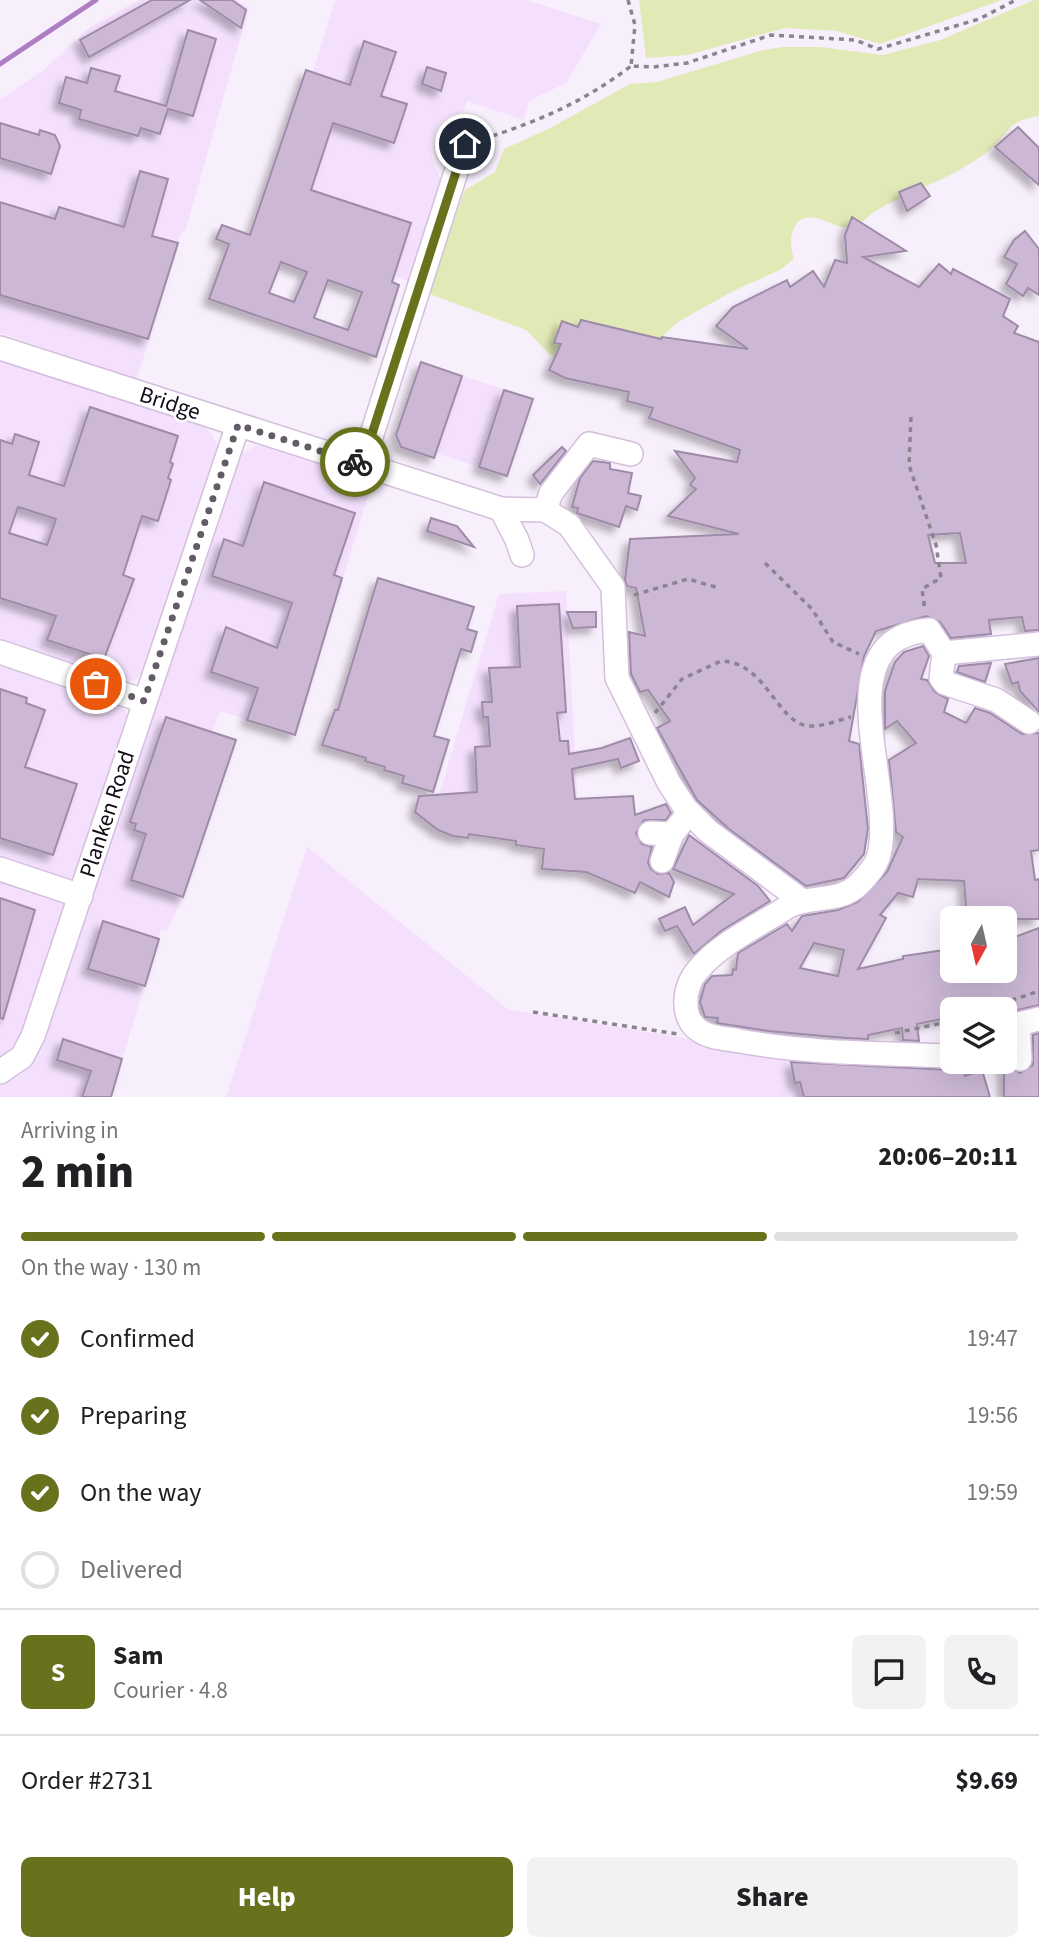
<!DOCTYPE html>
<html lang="en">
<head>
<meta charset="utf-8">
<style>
  body { margin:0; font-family:"Source Sans 3",sans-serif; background:#f2f2f2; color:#202124; height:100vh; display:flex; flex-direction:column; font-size:26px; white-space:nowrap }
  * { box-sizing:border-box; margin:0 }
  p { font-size:23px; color:#757577 }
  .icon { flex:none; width:38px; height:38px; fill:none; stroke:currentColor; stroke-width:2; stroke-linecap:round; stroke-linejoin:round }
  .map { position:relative; height:1097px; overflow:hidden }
  .side { display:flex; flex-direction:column; background:#fff; flex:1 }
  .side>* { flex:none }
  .needle { width:46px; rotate:188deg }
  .buttons { position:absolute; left:940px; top:906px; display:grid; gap:14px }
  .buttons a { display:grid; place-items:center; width:77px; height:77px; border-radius:10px; background:#fff; box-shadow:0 7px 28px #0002; font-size:35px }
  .pin { position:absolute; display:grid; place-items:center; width:60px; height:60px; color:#fff; margin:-30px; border:4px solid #fff; border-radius:50%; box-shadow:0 2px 7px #0007 }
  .courier { position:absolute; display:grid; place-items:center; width:70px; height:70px; margin:-35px; border:5px solid #68721c; border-radius:50%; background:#fff; color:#222; box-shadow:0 2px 9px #0007 }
  .overview em { font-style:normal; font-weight:800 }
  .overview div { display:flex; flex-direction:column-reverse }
  .overview { display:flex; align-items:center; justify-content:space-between; height:119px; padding:0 21px }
  h1 { font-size:46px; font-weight:800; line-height:52px }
  .bar { display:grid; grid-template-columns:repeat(4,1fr); gap:10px 7px; align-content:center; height:84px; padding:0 21px }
  .bar i { height:9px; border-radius:5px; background:#e0e0e0 }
  .bar .active { background:#68721c }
  .bar p { grid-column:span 4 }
  .line { display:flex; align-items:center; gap:18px; padding:0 21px; border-top:2px solid #e0e0e0 }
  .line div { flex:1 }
  .round { display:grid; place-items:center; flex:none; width:74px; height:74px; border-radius:10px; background:#f2f2f2 }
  ol { padding:0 21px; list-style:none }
  li { display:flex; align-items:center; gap:21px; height:77px }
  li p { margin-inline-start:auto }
  li .icon { padding:7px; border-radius:50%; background:#68721c; color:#fff; stroke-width:4 }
  li:last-child { color:#757577 }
  li i { width:38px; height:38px; border:4px solid #e0e0e0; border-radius:50% }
  .action { display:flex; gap:14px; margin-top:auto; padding:14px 21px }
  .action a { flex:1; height:80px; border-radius:10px; background:#68721c; color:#fff; font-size:28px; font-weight:800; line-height:80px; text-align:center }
  .action a+a { background:#f2f2f2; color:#202124 }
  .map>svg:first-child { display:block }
  .built { fill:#f4e0fd }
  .green { fill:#e1eab7 }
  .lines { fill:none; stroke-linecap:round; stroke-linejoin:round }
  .stream { stroke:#ae7dc3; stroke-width:5 }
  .building { fill:#ccb8d5; stroke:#9e8ba7; stroke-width:2; fill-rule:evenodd; filter:url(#shadow) }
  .minor-casing { stroke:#d4bfdd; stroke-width:26 }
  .path { stroke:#8b838e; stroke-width:3.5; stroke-dasharray:5 5; stroke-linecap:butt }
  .minor { stroke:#fff; stroke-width:23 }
  .done { stroke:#635b66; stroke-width:7; stroke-dasharray:0 12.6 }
  .route { stroke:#68721c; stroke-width:9 }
  .labels { text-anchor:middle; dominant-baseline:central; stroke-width:5; stroke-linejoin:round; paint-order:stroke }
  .street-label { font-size:23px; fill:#130c16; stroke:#fff }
</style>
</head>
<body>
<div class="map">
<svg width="1039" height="1097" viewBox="0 0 1039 1097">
  <defs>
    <filter id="shadow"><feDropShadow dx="-6" dy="6" stdDeviation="3.5" flood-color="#0004"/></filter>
  </defs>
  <rect width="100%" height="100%" fill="#f8effc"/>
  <g class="built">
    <polygon points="139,0 237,0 249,8 185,232 181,232 137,379 0,333 0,100 45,69 89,28"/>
    <polygon points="335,0 527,0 601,24 566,83 529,101 524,120 467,101 463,112 446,117 438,124 430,145 432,158 442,183 413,283 253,226 306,70 313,72"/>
    <polygon points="0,357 201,424 212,434 217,446 217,459 145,670 135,680 119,683 0,643"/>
    <polygon points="421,362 533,399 507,476 436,453 434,458 401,447 396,435"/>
    <polygon points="256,446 272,446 373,480 295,735 220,711 212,732 236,740 183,897 166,932 161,930 111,1097 0,1097 0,1084 21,1075 31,1065 240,454"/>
    <polygon points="566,591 579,827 435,808 499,594"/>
    <polygon points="0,661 122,703 128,718 23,1041 0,1064"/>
    <polygon points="307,847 509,1010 792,1055 805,1097 226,1097"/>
  </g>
  <g class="green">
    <polygon points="639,0 1002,0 880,44 837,31 785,28 688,55 646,58"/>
    <path d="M1034 0H1039V116C1002 123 1012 132 988 151 956 177 914 189 879 209 871 213 865 221 857 225 842 232 830 221 816 218 790 213 788 242 794 259L780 270 733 291 678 322 641 356 575 365 550 355 526 330 427 293 465 190 495 172 504 149 550 128 630 84 657 82 763 50 783 47H820L883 55 940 40Z"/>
  </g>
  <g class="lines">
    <polyline class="stream" points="0,64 96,0"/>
  </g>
  <g class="building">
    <polygon points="152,0 190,0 89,57 80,40"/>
    <polygon points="200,0 232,0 246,10 241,28"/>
    <polygon points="188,30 216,39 193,116 168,109 160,134 141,128 138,136 79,119 81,110 59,103 66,77 87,83 91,68 120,76 115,91 166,106"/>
    <path d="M364 41 396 52 381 96 407 104 394 143 333 123 311 190 411 223 392 282 399 285 376 357 209 299 229 244 216 239 222 225 250 235 306 70 350 85ZM281 262 307 272 294 302 269 293ZM328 280 362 292 348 330 314 318Z"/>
    <polygon points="427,67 446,73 441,91 422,84"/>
    <polygon points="0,123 39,135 40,130 55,135 60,146 51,174 0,158"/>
    <polygon points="1018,127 1039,148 1039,185 995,147"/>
    <polygon points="140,171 168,179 152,236 178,243 148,339 0,295 0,202 55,219 59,207 124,227"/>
    <polygon points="921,183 930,196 907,211 899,192"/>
    <path d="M852 217 906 251 863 257 919 287 939 264 951 274 953 269 1010 299 1003 316 1018 326 1014 333 1039 342V630L1025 631 1022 617 989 620 991 634 951 638 940 622 926 616 876 631 864 656 849 741 859 744 868 829 864 854 844 878 806 886 729 829 697 800 657 728 670 721 648 690 640 692 631 674 629 632 645 636 636 588 627 586 625 580 630 539 739 534 668 516 696 489 690 485 695 478 675 451 737 462 740 450 649 418 653 408 627 401 629 392 565 378 549 370 561 344 554 343 562 321 578 327 581 320 661 339 662 337 748 349 716 326 733 307 787 280 790 287 813 271 824 287 835 260 847 263 845 235ZM960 533 966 563H935L928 535Z"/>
    <polygon points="1025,231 1039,249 1039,295 1028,288 1023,296 1006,284 1017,264 1004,257 1014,240"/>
    <polygon points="421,362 462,376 434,458 401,447 396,435"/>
    <polygon points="504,390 533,399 507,476 479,467"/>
    <path d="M90 407 178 436 170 462 173 464 168 478 171 480 158 521 142 516 123 575 134 579 104 659 47 640 56 616 0 598V440L12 444 15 434 39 442 29 475 64 486ZM18 507 56 519 47 545 9 533Z"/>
    <polygon points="562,447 566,451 540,484 533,475"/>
    <polygon points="593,461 610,463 610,469 632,473 628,493 641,496 637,510 626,506 619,527 577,513 578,508 572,507 580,478"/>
    <polygon points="264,482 355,513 334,575 342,578 295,735 247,720 258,688 211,672 226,627 277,648 292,603 212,576 224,539 243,546"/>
    <polygon points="431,518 457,526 474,547 427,531"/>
    <polygon points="378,578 474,607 467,629 477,632 471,652 461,649 434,736 449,740 433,792 402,783 404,776 384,770 385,767 365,761 366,758 322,745 335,710 338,710"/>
    <polygon points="559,604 566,712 557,713 560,741 568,741 569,754 602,748 630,738 639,761 621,768 618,759 572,769 575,799 633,796 635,815 666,804 671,813 666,820 644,820 636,833 642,844 652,847 648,863 651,869 658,874 669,873 674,882 669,897 640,882 635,893 586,872 542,869 544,849 516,845 516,841 469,834 468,838 453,836 438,830 415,812 419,796 477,792 475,747 490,746 488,717 483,717 482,702 492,702 489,668 520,667 517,606"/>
    <polygon points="567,612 596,612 596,627 573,628"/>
    <path d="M923 646 929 656 921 679 927 680 935 692 948 699 944 712 966 723 975 708 990 713 1022 734 1039 733V850L1031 851 1035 880 1039 879V919H967L964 881 918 879 913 897 898 893 880 915 886 918 858 969 903 959V956L952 949V971H1004V941L1039 928V1005L1014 1011 1004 1022V1010H952V1017L917 1024 919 1041 903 1040 902 1028 868 1035V1039L846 1038 768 1031 717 1023 718 1018 705 1017 700 1002 705 984 712 976 732 975 733 969 736 970 738 953 787 924 792 931 802 916 838 910 858 902 887 872 903 837 896 832 889 760 916 743 897 721 885 729V691L895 662 904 652ZM814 943 844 950 838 976 800 968Z"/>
    <polygon points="1039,658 1039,712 1020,691 1018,682 1012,684 1005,664"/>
    <polygon points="991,663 985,682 957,672 959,666"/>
    <polygon points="0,689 27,698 26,703 45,710 25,767 77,784 53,855 0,838"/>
    <polygon points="166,717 236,740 183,897 131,880 146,834 134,830 136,824 130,822"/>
    <polygon points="689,835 758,886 770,901 721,931 694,954 677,926 665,931 659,919 685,907 693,925 734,894 673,869"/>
    <polygon points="0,898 35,910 3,1019 0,1018"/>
    <polygon points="103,921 159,939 145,986 88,969"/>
    <polygon points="1004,1033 1008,1066 1020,1073 1033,1065 1033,1035 1039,1033 1039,1097 1004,1097"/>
    <polygon points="63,1039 122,1059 111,1097 82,1097 91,1071 57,1060"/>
    <polygon points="791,1062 951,1070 963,1064 965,1076 982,1070 990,1097 804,1097 800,1082 795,1083"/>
  </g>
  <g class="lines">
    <g class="minor-casing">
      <g id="minor">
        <polyline points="0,348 501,509 545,510 569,525 613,587 617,678 669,783 686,809 708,831 801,900"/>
        <polyline points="362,465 465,144"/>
        <polyline points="501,509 517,540 522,555"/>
        <polyline points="545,510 551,493 589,444 631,454"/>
        <polyline points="0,652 144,701"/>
        <polyline points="944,653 941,678 945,683 996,700 1029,722"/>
        <polyline points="650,833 672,834"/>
        <polyline points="662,861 672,834 689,813"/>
        <polyline points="0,869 81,896"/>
        <path d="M952 1056C882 1053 809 1054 740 1041 726 1038 712 1039 700 1031 679 1018 684 985 698 970 720 943 760 925 789 906 811 895 841 903 859 884 866 877 875 867 878 858 899 792 820 639 929 630L944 653 1039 644"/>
        <polyline points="1020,1059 1018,1024 1039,1019"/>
        <polyline points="0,1072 22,1057 33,1036 238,425"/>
      </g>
    </g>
    <g class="path">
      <polyline points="628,0 635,25 631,66 653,67 687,63 771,35 855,40 878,49 979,19 1016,0"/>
      <path d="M483 139C539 121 584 102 631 66"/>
      <polyline points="911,417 909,465 936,545 941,578 922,589 925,610"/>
      <polyline points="765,563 812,609 833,642 859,654"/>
      <polyline points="634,595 688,579 719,588"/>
      <path d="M655 713 682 679 721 661C767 662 777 724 809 726 823 727 838 720 851 717"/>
      <polyline points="983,1010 1039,991"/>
      <polyline points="533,1012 678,1034"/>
      <polyline points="895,1033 952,1021"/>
    </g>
    <use href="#minor" class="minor"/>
  </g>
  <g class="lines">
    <polyline class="done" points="96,684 144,701 238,425 355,462"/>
    <polyline class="route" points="355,462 362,465 465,144"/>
  </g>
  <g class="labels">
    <g class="street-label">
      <text transform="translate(170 403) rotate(18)">Bridge</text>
      <text transform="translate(107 814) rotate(-72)">Planken Road</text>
    </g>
  </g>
</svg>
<div class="buttons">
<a><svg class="needle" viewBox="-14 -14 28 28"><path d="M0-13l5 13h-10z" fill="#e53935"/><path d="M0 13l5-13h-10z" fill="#757577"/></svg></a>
<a><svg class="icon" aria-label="layers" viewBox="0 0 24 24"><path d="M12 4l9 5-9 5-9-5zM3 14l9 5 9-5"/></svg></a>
</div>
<div class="pin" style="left:96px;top:684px;background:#ea580c"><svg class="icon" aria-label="bag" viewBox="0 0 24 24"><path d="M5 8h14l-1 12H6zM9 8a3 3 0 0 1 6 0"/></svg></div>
<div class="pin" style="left:465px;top:144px;background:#1f2937"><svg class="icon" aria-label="home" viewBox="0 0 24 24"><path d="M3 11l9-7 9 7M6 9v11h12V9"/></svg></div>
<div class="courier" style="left:355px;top:462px"><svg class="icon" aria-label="bike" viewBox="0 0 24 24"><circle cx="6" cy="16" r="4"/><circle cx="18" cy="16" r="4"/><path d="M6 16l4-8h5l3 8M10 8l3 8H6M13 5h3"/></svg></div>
</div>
<section class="side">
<div class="overview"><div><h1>2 min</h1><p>Arriving in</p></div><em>20:06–20:11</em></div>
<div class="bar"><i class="active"></i><i class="active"></i><i class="active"></i><i></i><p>On the way · 130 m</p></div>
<ol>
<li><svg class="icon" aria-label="check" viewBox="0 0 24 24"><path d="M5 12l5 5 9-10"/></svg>Confirmed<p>19:47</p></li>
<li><svg class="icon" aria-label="check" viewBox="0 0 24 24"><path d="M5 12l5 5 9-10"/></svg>Preparing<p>19:56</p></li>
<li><svg class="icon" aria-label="check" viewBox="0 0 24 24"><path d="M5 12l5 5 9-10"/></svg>On the way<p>19:59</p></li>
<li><i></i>Delivered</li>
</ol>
<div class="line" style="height:126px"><b class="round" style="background:#68721c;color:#fff">S</b><div><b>Sam</b><p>Courier · 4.8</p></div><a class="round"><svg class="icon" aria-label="chat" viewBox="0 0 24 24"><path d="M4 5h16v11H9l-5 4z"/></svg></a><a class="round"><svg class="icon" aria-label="phone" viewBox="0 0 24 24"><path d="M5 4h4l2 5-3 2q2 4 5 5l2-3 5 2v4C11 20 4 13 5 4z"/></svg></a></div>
<div class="line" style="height:91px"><div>Order #2731</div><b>$9.69</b></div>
<div class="action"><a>Help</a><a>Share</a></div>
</section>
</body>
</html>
